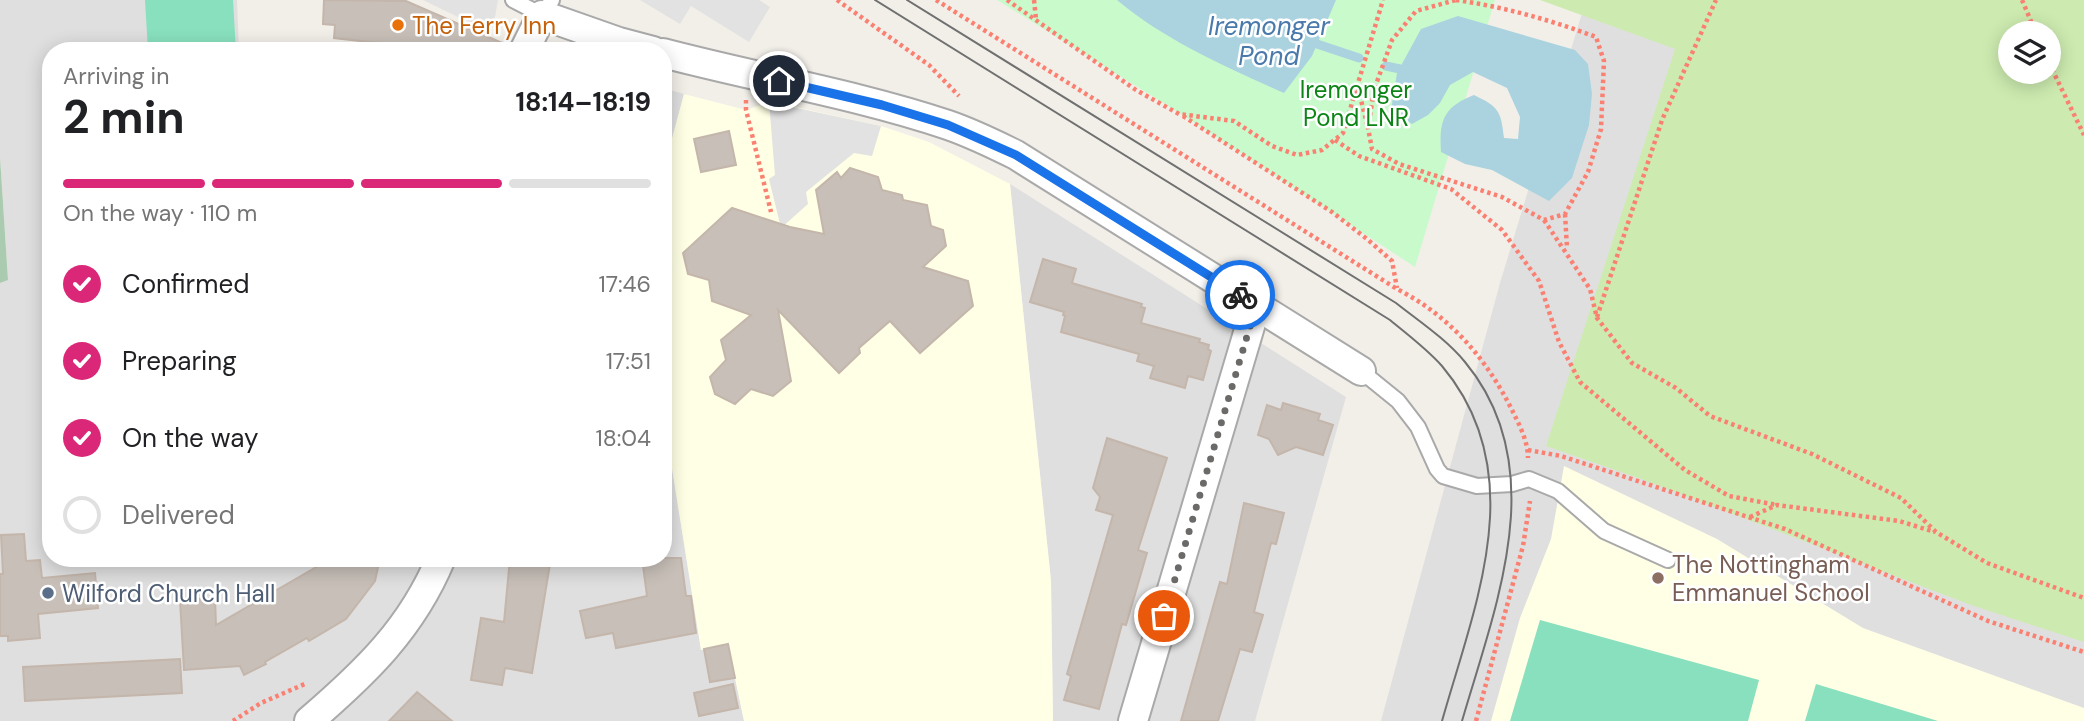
<!DOCTYPE html>
<html lang="en">
<head>
<meta charset="utf-8">
<style>
  body { margin:0; font-family:"DM Sans",sans-serif; background:#f6f6f6; color:#202124; height:100vh; display:flex; flex-direction:column; font-size:26px; white-space:nowrap }
  * { box-sizing:border-box; margin:0 }
  p { font-size:23px; color:#757577 }
  .icon { flex:none; width:38px; height:38px; fill:none; stroke:currentColor; stroke-width:2; stroke-linecap:round; stroke-linejoin:round }
  .map { position:relative; flex:1; overflow:hidden }
  .panel { position:absolute; left:42px; top:42px; width:630px; height:525px; display:flex; flex-direction:column; background:#fff; border-radius:28px; box-shadow:0 4px 18px #0003 }
  .panel>* { flex:none }
  .controls { position:absolute; left:1998px; top:21px; display:grid; gap:14px }
  .controls a { display:grid; place-items:center; width:63px; height:63px; border-radius:50%; background:#fff; box-shadow:0 4px 18px #0003; font-size:35px }
  .pin { position:absolute; display:grid; place-items:center; width:60px; height:60px; color:#fff; margin:-30px; border:4px solid #fff; border-radius:50%; box-shadow:0 2px 7px #0007 }
  .courier { position:absolute; display:grid; place-items:center; width:70px; height:70px; margin:-35px; border:5px solid #1a73e8; border-radius:50%; background:#fff; color:#222; box-shadow:0 2px 9px #0007 }
  .overview em { font-style:normal; font-weight:700 }
  .overview div { display:flex; flex-direction:column-reverse }
  .overview { display:flex; align-items:center; justify-content:space-between; height:119px; padding:0 21px }
  h1 { font-size:46px; font-weight:700; line-height:52px }
  .bar { display:grid; grid-template-columns:repeat(4,1fr); gap:10px 7px; align-content:center; height:84px; padding:0 21px }
  .bar i { height:9px; border-radius:5px; background:#e0e0e0 }
  .bar .on { background:#db2777 }
  .bar p { grid-column:span 4 }
  ol { padding:0 21px; list-style:none }
  li { display:flex; align-items:center; gap:21px; height:77px }
  li p { margin-inline-start:auto }
  li .icon { padding:7px; border-radius:50%; background:#db2777; color:#fff; stroke-width:4 }
  li:last-child { color:#757577 }
  li i { width:38px; height:38px; border:4px solid #e0e0e0; border-radius:50% }
  .map>svg:first-child { display:block }
  .residential { fill:#e0dfdf; fill-rule:evenodd }
  .education { fill:#ffffe5 }
  .grass { fill:#cdebb0; fill-rule:evenodd }
  .cemetery { fill:#aacbaf }
  .park { fill:#c8facc }
  .pitch { fill:#88e0be }
  .parking { fill:#e2e2e2 }
  .water { fill:#aad3df }
  .lines { fill:none; stroke-linecap:round; stroke-linejoin:round }
  .stream { stroke:#aad3df; stroke-width:9 }
  .building { fill:#c7bfb8; stroke:#c4b6ab; stroke-width:2 }
  .service-casing { stroke:#a9a9a9; stroke-width:18 }
  .minor-casing { stroke:#a9a9a9; stroke-width:32 }
  .path { stroke:#fa8072; stroke-width:4.5; stroke-dasharray:3.5 3.5; stroke-linecap:butt }
  .service { stroke:#fff; stroke-width:14 }
  .minor { stroke:#fff; stroke-width:28 }
  .tram { stroke:#707070; stroke-width:2 }
  .done { stroke:#6b6a68; stroke-width:7; stroke-dasharray:0 12.6 }
  .route { stroke:#1a73e8; stroke-width:9 }
  .food-dot { fill:#e8710a; stroke:#fff; stroke-width:2.5 }
  .education-dot { fill:#8d6e63; stroke:#fff; stroke-width:2.5 }
  .service-dot { fill:#5c6f8a; stroke:#fff; stroke-width:2.5 }
  .labels { text-anchor:middle; dominant-baseline:central; stroke-width:5; stroke-linejoin:round; paint-order:stroke }
  .food-label { font-size:24px; fill:#c56008; stroke:#fff; text-anchor:start }
  .park-label { font-size:24px; fill:#0c8416; stroke:#fff }
  .education-label { font-size:24px; fill:#785e54; stroke:#fff; text-anchor:start }
  .service-label { font-size:24px; fill:#4e5e75; stroke:#fff; text-anchor:start }
  .water-label { font-size:26px; font-style:italic; fill:#4a7aab; stroke:#fff }
</style>
</head>
<body>
<div class="map">
<svg width="2084" height="721" viewBox="0 0 2084 721">
  <rect width="100%" height="100%" fill="#f2efe9"/>
  <g class="residential">
    <polygon points="0,0 237,0 239,51 51,51 51,558 663,558 663,316 671,462 701,650 728,644 744,721 0,721 0,283 8,279 0,157"/>
    <path d="M1586 0H2084V721H1381L1500 283ZM2011 33H2049V72H2011Z"/>
    <polygon points="663,88 684,94 663,172"/>
    <polygon points="1010,184 1346,397 1255,721 1053,721 1051,581"/>
  </g>
  <g class="education">
    <polygon points="684,94 746,110 769,102 777,103 881,126 929,142 1010,184 1051,581 1053,721 744,721 728,645 701,650 671,462 663,316 663,172"/>
    <polygon points="1564,466 1717,539 1863,628 2084,708 2084,721 1491,721 1520,618 1551,539"/>
  </g>
  <path class="grass" d="M1540 0H2084V642L1971 605 1644 480 1546 446 1675 49ZM2011 33H2049V72H2011Z"/>
  <polygon class="cemetery" points="0,157 8,280 0,283"/>
  <polygon class="park" points="997,0 1495,0 1415,267 1178,112"/>
  <g class="pitch">
    <polygon points="145,0 233,0 236,51 148,51"/>
    <polygon points="1540,620 1759,680 1748,721 1510,721"/>
    <polygon points="1816,684 1938,721 1805,721"/>
  </g>
  <g class="parking">
    <polygon points="423,0 498,0 495,17 487,31"/>
    <polygon points="640,0 759,0 770,7 749,42 691,6 680,24"/>
    <polygon points="769,102 881,126 872,156 854,153 806,192 808,204 781,228 769,179 775,175"/>
  </g>
  <g class="water">
    <path d="M1117 0H1336L1312 56 1284 93C1226 67 1166 41 1117 0Z"/>
    <path d="M1458 16 1575 50 1588 64 1592 94 1589 125 1572 178 1549 201 1492 170 1465 164 1441 152C1439 121 1443 107 1474 95 1499 107 1501 111 1504 138L1518 139 1520 117 1507 88 1473 72 1450 85 1440 103 1428 115 1412 124 1391 110 1397 73 1421 29Z"/>
  </g>
  <g class="lines">
    <g class="stream">
      <polyline points="1317,44 1359,58"/>
      <polyline points="1386,66 1400,69"/>
    </g>
  </g>
  <g class="building">
    <polygon points="324,0 406,1 509,46 508,51 396,51 396,45 334,38 335,25 323,24"/>
    <polygon points="729,131 736,165 701,172 694,139"/>
    <polygon points="850,168 878,177 882,190 902,195 903,200 927,205 931,226 943,230 946,246 923,267 968,281 973,306 920,353 890,321 859,348 860,353 839,373 778,310 791,381 773,396 751,389 735,404 715,394 710,377 726,360 721,340 751,315 712,301 709,280 688,274 683,253 732,208 790,227 824,234 816,190 837,172 841,178"/>
    <polygon points="1043,259 1076,269 1072,283 1142,304 1141,307 1145,308 1141,323 1200,339 1199,342 1209,345 1208,349 1211,351 1203,380 1188,376 1185,388 1150,378 1154,366 1137,361 1139,354 1061,332 1065,316 1063,315 1064,312 1030,302"/>
    <polygon points="1283,403 1320,414 1318,420 1333,425 1323,455 1296,447 1278,455 1269,439 1258,435 1267,405 1281,410"/>
    <polygon points="1107,438 1167,458 1138,550 1147,553 1126,625 1122,624 1099,709 1064,700 1071,676 1067,674 1113,515 1096,510 1100,497 1093,488"/>
    <polygon points="1244,503 1284,513 1276,544 1271,543 1254,612 1263,615 1252,652 1240,649 1218,721 1181,721 1220,582 1227,584"/>
    <polygon points="24,534 26,561 40,560 42,578 95,573 98,608 38,614 40,638 8,641 8,636 0,636 0,574 3,574 1,535"/>
    <polygon points="332,558 380,558 375,581 346,619 309,641 307,638 265,662 266,664 244,675 240,666 184,670 180,600 215,598 216,625"/>
    <polygon points="510,558 551,558 532,673 505,668 502,685 471,680 481,618 504,622"/>
    <polygon points="642,558 681,558 686,596 691,596 696,633 616,648 613,633 586,638 580,611 647,596"/>
    <polygon points="728,644 735,678 710,682 704,649"/>
    <polygon points="180,659 182,693 25,701 23,667"/>
    <polygon points="733,684 738,708 699,716 694,693"/>
    <polygon points="417,692 452,721 389,721"/>
  </g>
  <g class="lines">
    <g class="service-casing">
      <g id="service">
        <polyline points="513,0 542,15 552,0"/>
        <polyline points="1361,371 1398,401 1418,427 1437,469 1443,476 1477,486 1512,484 1529,479 1558,491 1604,531 1668,560"/>
      </g>
    </g>
    <g class="minor-casing">
      <g id="minor">
        <polyline points="524,51 542,15 619,42 653,51"/>
        <path d="M663 53C758 78 855 94 948 125 971 133 994 144 1016 155L1361 371"/>
        <path d="M309 721C366 672 412 628 441 558"/>
        <polyline points="1133,721 1256,306"/>
      </g>
    </g>
    <g class="path">
      <polyline points="837,0 929,65 959,96"/>
      <path d="M936 0 1397 289C1450 316 1487 359 1513 412 1520 426 1528 442 1528 458"/>
      <polyline points="1007,0 1136,90 1179,114 1234,121 1272,146 1297,155 1322,150 1343,133 1383,0"/>
      <polyline points="1034,0 1036,19"/>
      <path d="M1456 0C1504 7 1551 20 1596 37L1604 61 1601 129 1588 172 1565 214 1544 220 1502 197 1399 164 1372 149 1368 128 1374 90 1392 40 1416 11Z"/>
      <polyline points="2022,0 2036,33"/>
      <polyline points="2049,63 2084,135"/>
      <polyline points="1358,88 1367,124"/>
      <polyline points="746,100 746,110 771,212"/>
      <polyline points="1183,116 1332,212 1367,239 1392,261 1397,288"/>
      <polyline points="1335,140 1359,156 1451,189 1502,230 1539,281 1559,342 1580,382 1685,470 1729,496 1777,505"/>
      <polyline points="1565,214 1567,248"/>
      <polyline points="1544,220 1590,289 1597,318 1632,363 1676,388 1710,416 1812,454 1901,498 1936,532 1987,563 2084,598"/>
      <polyline points="1597,317 1662,120 1716,0"/>
      <polyline points="1528,450 1561,456 1785,529 1988,621 2084,652"/>
      <polyline points="1750,517 1777,505 1899,521 1935,532"/>
      <polyline points="233,721 261,703 307,683"/>
      <polyline points="1476,721 1523,546 1530,501"/>
    </g>
    <use href="#service" class="service"/>
    <use href="#minor" class="minor"/>
    <g class="tram">
      <path d="M875 0 1390 320C1408 335 1427 349 1442 366 1532 473 1475 604 1442 721"/>
      <path d="M907 0 1396 303C1420 322 1446 339 1465 362 1553 468 1495 607 1462 721"/>
    </g>
  </g>
  <g class="lines">
    <polyline class="done" points="1164,616 1256,306 1240,295"/>
    <polyline class="route" points="779,81 882,105 948,125 1016,155 1240,295"/>
  </g>
  <circle class="food-dot" cx="398" cy="25" r="7"/>
  <circle class="education-dot" cx="1658" cy="578" r="7"/>
  <circle class="service-dot" cx="48" cy="593" r="7"/>
  <g class="labels">
    <g class="food-label">
      <text x="412" y="25">The Ferry Inn</text>
    </g>
    <g class="park-label">
      <text x="1356" y="89">Iremonger<tspan x="1356" dy="28">Pond LNR</tspan></text>
    </g>
    <g class="education-label">
      <text x="1672" y="564">The Nottingham<tspan x="1672" dy="28">Emmanuel School</tspan></text>
    </g>
    <g class="service-label">
      <text x="62" y="593">Wilford Church Hall</text>
    </g>
    <g class="water-label">
      <text x="1269" y="26">Iremonger<tspan x="1269" dy="30">Pond</tspan></text>
    </g>
  </g>
</svg>
<div class="controls">
<a><svg class="icon" aria-label="layers" viewBox="0 0 24 24"><path d="M12 4l9 5-9 5-9-5zM3 14l9 5 9-5"/></svg></a>
</div>
<div class="pin" style="left:1164px;top:616px;background:#ea580c"><svg class="icon" aria-label="bag" viewBox="0 0 24 24"><path d="M5 8h14l-1 12H6zM9 8a3 3 0 0 1 6 0"/></svg></div>
<div class="pin" style="left:779px;top:81px;background:#1f2937"><svg class="icon" aria-label="home" viewBox="0 0 24 24"><path d="M3 11l9-7 9 7M6 9v11h12V9"/></svg></div>
<div class="courier" style="left:1240px;top:295px"><svg class="icon" aria-label="bike" viewBox="0 0 24 24"><circle cx="6" cy="16" r="4"/><circle cx="18" cy="16" r="4"/><path d="M6 16l4-8h5l3 8M10 8l3 8H6M13 5h3"/></svg></div>
<section class="panel">
<div class="overview"><div><h1>2 min</h1><p>Arriving in</p></div><em>18:14–18:19</em></div>
<div class="bar"><i class="on"></i><i class="on"></i><i class="on"></i><i></i><p>On the way · 110 m</p></div>
<ol>
<li><svg class="icon" aria-label="check" viewBox="0 0 24 24"><path d="M5 12l5 5 9-10"/></svg>Confirmed<p>17:46</p></li>
<li><svg class="icon" aria-label="check" viewBox="0 0 24 24"><path d="M5 12l5 5 9-10"/></svg>Preparing<p>17:51</p></li>
<li><svg class="icon" aria-label="check" viewBox="0 0 24 24"><path d="M5 12l5 5 9-10"/></svg>On the way<p>18:04</p></li>
<li><i></i>Delivered</li>
</ol>
</section>
</div>
</body>
</html>
